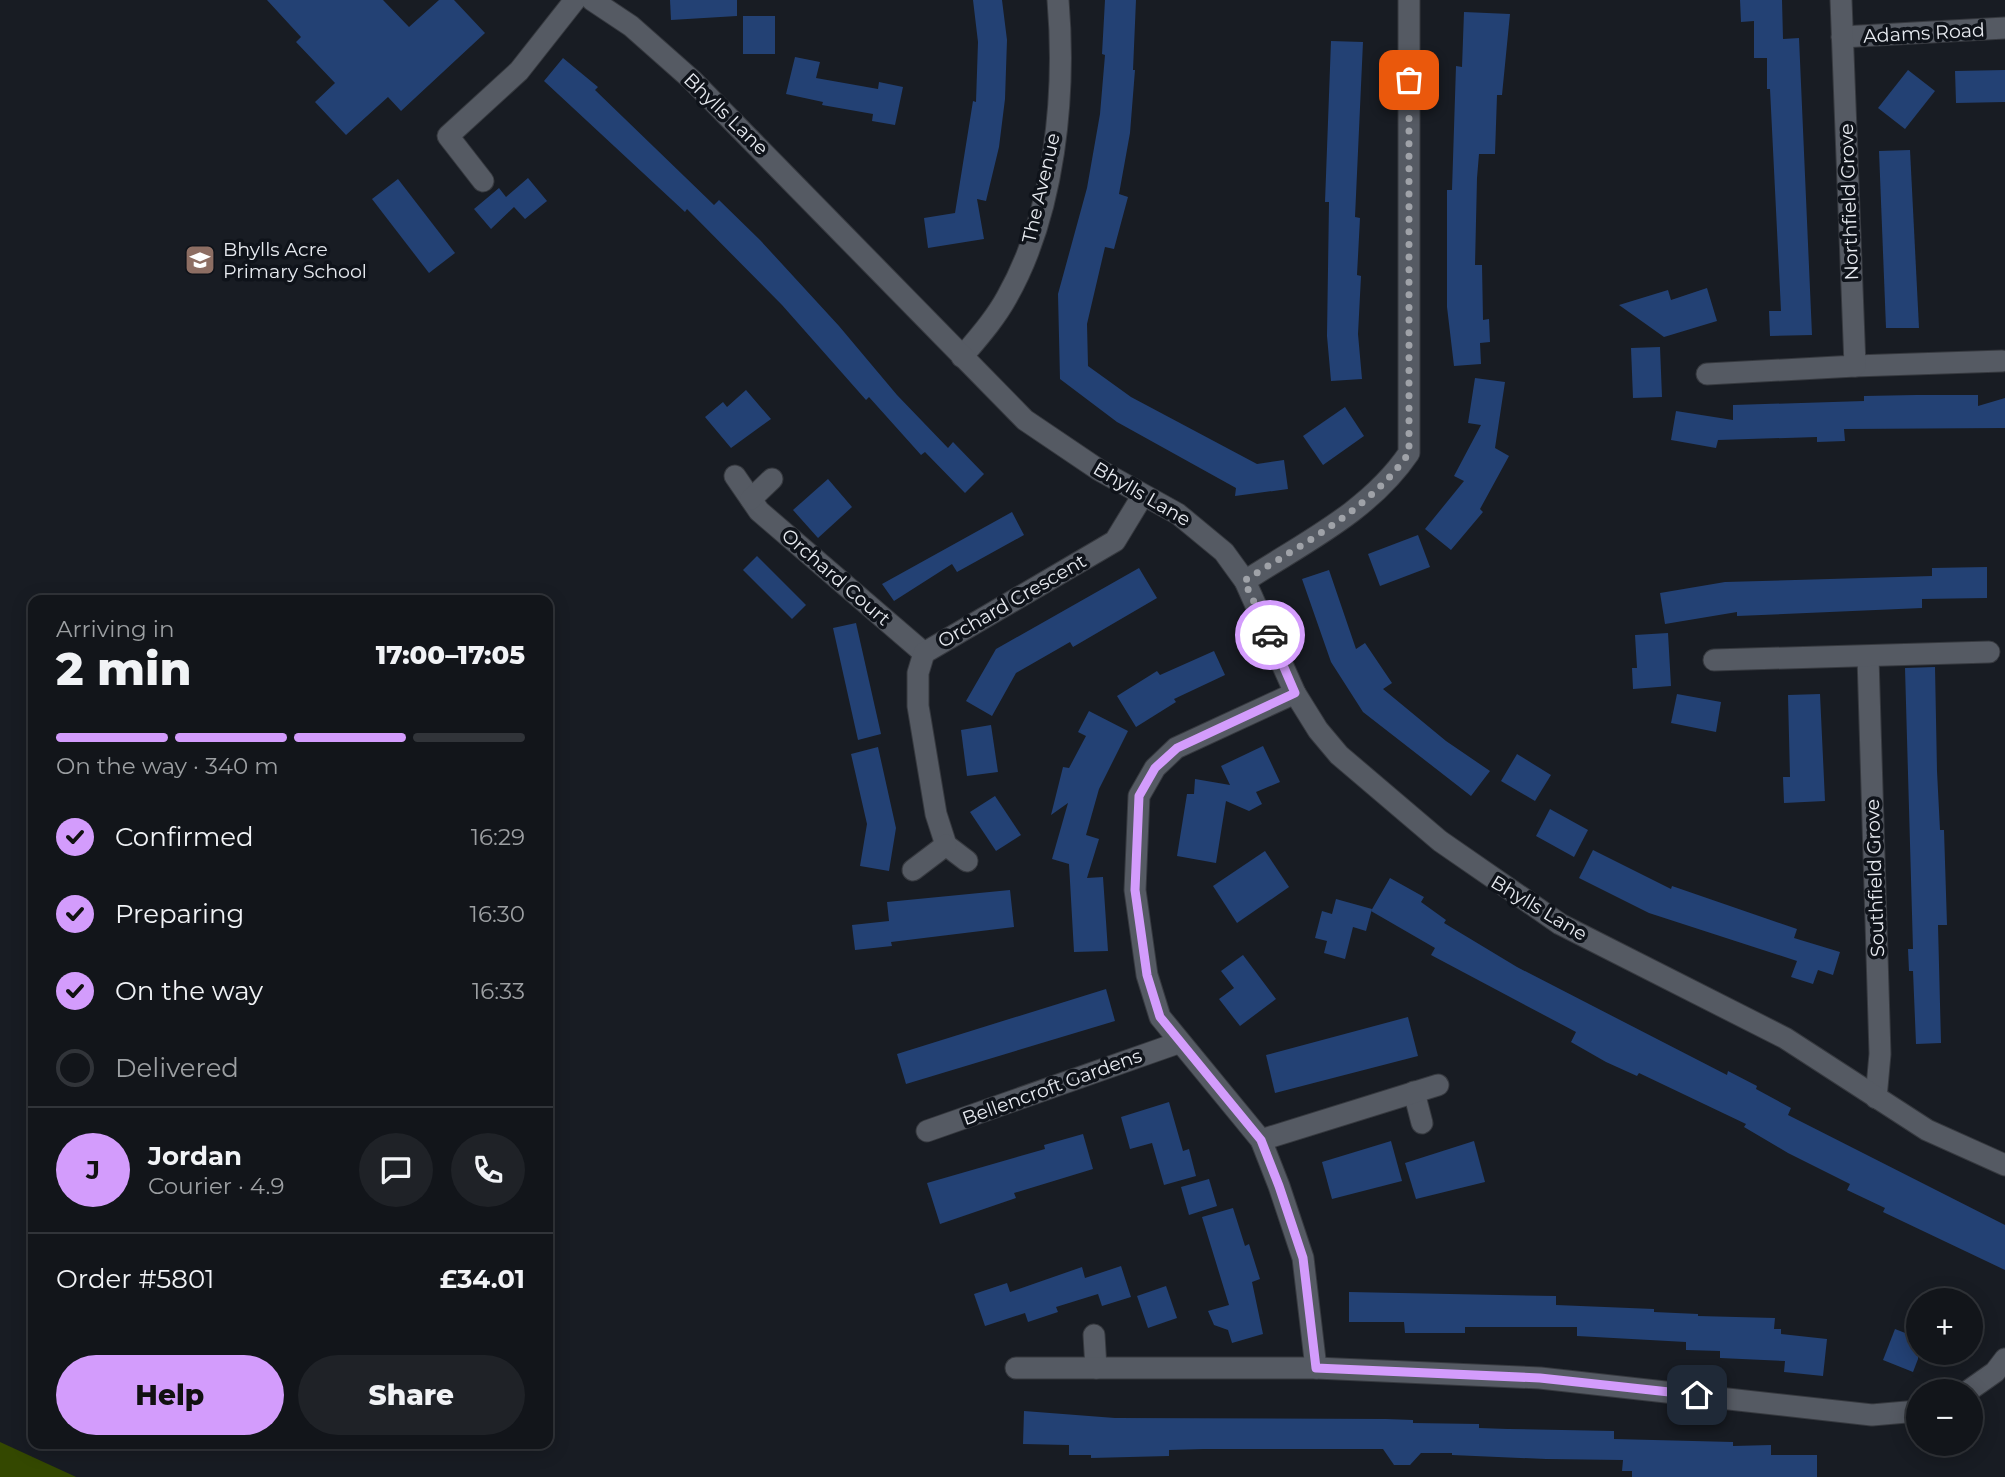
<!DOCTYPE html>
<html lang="en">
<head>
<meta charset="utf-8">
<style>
  body { margin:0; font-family:Montserrat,sans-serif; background:#1f2227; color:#f1f3f6; height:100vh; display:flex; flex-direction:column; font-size:26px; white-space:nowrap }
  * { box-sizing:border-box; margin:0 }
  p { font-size:23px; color:#9c9fa2 }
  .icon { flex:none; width:38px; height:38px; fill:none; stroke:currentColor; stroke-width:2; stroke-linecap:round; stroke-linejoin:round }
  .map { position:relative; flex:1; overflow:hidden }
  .details { position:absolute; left:28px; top:595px; width:525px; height:854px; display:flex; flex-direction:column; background:#12151a; border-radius:14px; box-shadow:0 4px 18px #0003,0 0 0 2px #313439 }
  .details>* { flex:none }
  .fabs { position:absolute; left:1906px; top:1288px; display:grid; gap:14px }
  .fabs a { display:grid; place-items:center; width:77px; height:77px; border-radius:50%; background:#12151a; box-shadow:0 4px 18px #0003,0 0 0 2px #313439; font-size:35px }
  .pin { position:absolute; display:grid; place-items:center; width:60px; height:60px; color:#fff; margin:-30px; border-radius:14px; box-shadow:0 4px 10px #0006 }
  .courier { position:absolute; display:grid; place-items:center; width:70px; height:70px; margin:-35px; border:5px solid #d39cfc; border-radius:50%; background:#fff; color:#222; box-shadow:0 2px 9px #0007 }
  .headline em { font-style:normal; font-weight:800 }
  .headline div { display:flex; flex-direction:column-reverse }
  .headline { display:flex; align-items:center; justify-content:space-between; height:119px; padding:0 28px }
  h1 { font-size:46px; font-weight:800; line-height:52px }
  .bar { display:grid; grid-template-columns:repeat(4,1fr); gap:10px 7px; align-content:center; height:84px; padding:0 28px }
  .bar i { height:9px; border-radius:5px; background:#313439 }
  .bar .selected { background:#d39cfc }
  .bar p { grid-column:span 4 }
  .line { display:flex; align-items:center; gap:18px; padding:0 28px; border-top:2px solid #313439 }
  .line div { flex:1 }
  .round { display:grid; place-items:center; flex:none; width:74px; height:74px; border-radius:37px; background:#1f2227 }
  ol { padding:0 28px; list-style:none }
  li { display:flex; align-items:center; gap:21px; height:77px }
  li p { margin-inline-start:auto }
  li .icon { padding:7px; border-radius:50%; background:#d39cfc; color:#111; stroke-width:4 }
  li:last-child { color:#9c9fa2 }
  li i { width:38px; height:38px; border:4px solid #313439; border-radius:50% }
  .action { display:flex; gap:14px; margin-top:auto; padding:14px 28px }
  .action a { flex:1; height:80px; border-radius:42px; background:#d39cfc; color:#111; font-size:28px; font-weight:800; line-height:80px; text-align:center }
  .action a+a { background:#1f2227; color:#f1f3f6 }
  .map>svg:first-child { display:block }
  .forest { fill:#344800 }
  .building { fill:#234174 }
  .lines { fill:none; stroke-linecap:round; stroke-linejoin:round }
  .minor-casing { stroke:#36393f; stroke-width:23 }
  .tertiary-casing { stroke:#36393f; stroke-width:23 }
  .minor { stroke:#555a63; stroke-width:21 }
  .tertiary { stroke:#555a63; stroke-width:21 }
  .done { stroke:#9fa2a8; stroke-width:7; stroke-dasharray:0 12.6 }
  .route { stroke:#d39cfc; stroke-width:9 }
  .labels { text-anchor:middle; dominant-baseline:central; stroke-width:7; stroke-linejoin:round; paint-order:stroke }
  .street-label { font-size:19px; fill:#e7eaf0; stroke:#0f131a }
  .poi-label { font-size:19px; fill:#e7eaf0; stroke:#0f131a; text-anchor:start }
</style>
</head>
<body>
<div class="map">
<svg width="2005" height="1477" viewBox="0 0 2005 1477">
  <rect width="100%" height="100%" fill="#181c23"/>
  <polygon class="forest" points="0,1442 74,1476 76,1477 0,1477"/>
  <g class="building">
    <polygon points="267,0 383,0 409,27 439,0 454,0 485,33 401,111 388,97 346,135 315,102 335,83 296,42 301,37"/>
    <polygon points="670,0 737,0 737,16 671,20"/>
    <polygon points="973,0 1002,0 1007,40 1005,99 999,147 986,201 977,199 984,239 928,248 924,218 955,213 973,101 976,102 978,42"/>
    <polygon points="1105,0 1136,0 1133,70 1135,70 1130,133 1119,194 1128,197 1114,249 1105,247 1087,324 1088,366 1131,397 1257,464 1284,460 1288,489 1235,496 1236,488 1117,422 1060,379 1058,294 1087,188 1100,114 1105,55 1102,54"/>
    <polygon points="1740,0 1782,0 1783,39 1799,38 1812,335 1770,336 1769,311 1781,311 1770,89 1767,89 1767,58 1754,58 1754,21 1741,22"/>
    <polygon points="1464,12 1510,14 1502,95 1497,95 1495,154 1479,154 1477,178 1475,265 1482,265 1483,320 1489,319 1490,342 1480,343 1481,364 1454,366 1447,307 1447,190 1452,190 1456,66 1462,67"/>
    <rect x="743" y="16" width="32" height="38"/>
    <polygon points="1331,41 1363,42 1355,217 1360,218 1357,275 1361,276 1358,334 1362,379 1331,381 1327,336 1329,202 1325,202"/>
    <polygon points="795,57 820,62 816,78 878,89 879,82 903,87 895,125 872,121 873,114 822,105 823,102 786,94"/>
    <polygon points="563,58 598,87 595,90 714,205 719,200 760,240 839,326 897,395 948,448 953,442 984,474 965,493 925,452 921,455 869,397 866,400 782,305 687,209 685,212 544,81"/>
    <polygon points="1908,70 1935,91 1905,129 1878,108"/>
    <polygon points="2005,70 2005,102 1956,103 1955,71"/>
    <polygon points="1910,150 1919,328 1886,328 1879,151"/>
    <polygon points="528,178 547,201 525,219 514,207 491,229 474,209 499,188 506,197"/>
    <polygon points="398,179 455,253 429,273 372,199"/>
    <polygon points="1707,288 1717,321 1664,337 1619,305 1668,290 1671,300"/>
    <polygon points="1660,347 1662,397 1633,398 1631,348"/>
    <polygon points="1475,378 1505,382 1495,448 1509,456 1480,509 1483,512 1451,550 1425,529 1464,481 1454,476 1481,425 1468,423"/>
    <polygon points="746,390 771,419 731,448 705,417 723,402 727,407"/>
    <polygon points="1916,395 1978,395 1978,406 2005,398 2005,428 1844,429 1845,441 1817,442 1817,437 1718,440 1716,448 1671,440 1676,411 1733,420 1733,405 1864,401 1864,396"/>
    <polygon points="1345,407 1364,436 1323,465 1303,436"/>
    <polygon points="828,479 852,507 818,538 793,510"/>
    <polygon points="1012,512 1024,535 957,572 952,564 894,601 882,584"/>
    <polygon points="1418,535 1430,567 1380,586 1368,554"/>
    <polygon points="757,556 806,605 792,619 743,570"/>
    <polygon points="1987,567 1987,598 1922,599 1922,608 1737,616 1737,612 1665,624 1660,593 1725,582 1932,576 1932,568"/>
    <polygon points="1139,568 1157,598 1073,647 1070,642 1016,673 992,716 966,701 996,649"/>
    <polygon points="1329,570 1356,649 1365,643 1392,683 1383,689 1446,741 1490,771 1471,796 1363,712 1331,662 1302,579"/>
    <polygon points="856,623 881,734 858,740 833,628"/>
    <polygon points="1668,633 1671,686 1633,689 1632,668 1637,668 1635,635"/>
    <polygon points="1214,651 1225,675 1174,699 1176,702 1136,727 1117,696 1157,671 1160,675"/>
    <polygon points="1935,667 1937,771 1940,830 1944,830 1947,925 1938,925 1941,1043 1916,1044 1913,971 1909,971 1908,949 1913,949 1905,668"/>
    <polygon points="1677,694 1721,702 1716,732 1671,723"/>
    <polygon points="1820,694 1825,801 1784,803 1783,777 1790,777 1788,695"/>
    <polygon points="1089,711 1128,731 1099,789 1086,835 1099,839 1087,878 1103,877 1108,951 1074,952 1069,864 1052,859 1068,803 1051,815 1063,767 1069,768 1086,736 1078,732"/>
    <polygon points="991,725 998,772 967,776 961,730"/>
    <polygon points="1263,746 1280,782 1256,792 1262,804 1249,811 1226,801 1216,863 1177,856 1187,794 1194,794 1195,779 1230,785 1221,766"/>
    <polygon points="878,747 896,828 889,871 860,866 867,824 851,754"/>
    <polygon points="1517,754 1551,775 1535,801 1501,781"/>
    <polygon points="995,796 1021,835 996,851 970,812"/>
    <polygon points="1550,809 1588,830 1574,857 1536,836"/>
    <polygon points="1593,850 1671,889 1672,886 1797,929 1794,938 1840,952 1833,975 1818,970 1813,984 1791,977 1797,961 1649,913 1579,878"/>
    <polygon points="1265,851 1289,887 1237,923 1213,886"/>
    <polygon points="1390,878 1424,897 1421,902 1446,920 1444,923 1517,967 1727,1075 1728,1071 1757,1086 1756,1089 1791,1108 1788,1115 2005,1225 2005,1270 1883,1212 1885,1208 1847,1190 1850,1184 1788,1153 1744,1127 1746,1124 1639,1073 1637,1076 1606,1062 1571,1042 1576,1032 1431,955 1435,948 1371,911"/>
    <polygon points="1010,890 1014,927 891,942 892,946 855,950 852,925 889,921 887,902"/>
    <polygon points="1336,899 1372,909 1366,931 1353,927 1345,959 1324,953 1327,941 1315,938 1322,911 1332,914"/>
    <polygon points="1243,955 1276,999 1240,1026 1219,999 1234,988 1221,971"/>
    <polygon points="1106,989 1115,1021 906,1084 897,1054"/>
    <polygon points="1408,1017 1418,1056 1275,1093 1266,1055"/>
    <polygon points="1169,1102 1183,1151 1189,1149 1196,1176 1164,1185 1152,1143 1130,1149 1121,1117"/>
    <polygon points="1083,1134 1093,1169 1014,1193 1016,1198 940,1224 927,1183 1045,1149 1044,1145"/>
    <polygon points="1391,1141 1402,1181 1332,1199 1322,1162"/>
    <polygon points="1474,1141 1485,1182 1416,1199 1405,1163"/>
    <polygon points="1209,1179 1217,1206 1189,1215 1181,1187"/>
    <polygon points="1233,1208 1245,1246 1249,1244 1260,1279 1252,1282 1263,1334 1232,1343 1228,1330 1214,1325 1208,1311 1229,1305 1202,1217"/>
    <polygon points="1121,1266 1131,1297 1102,1306 1098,1294 1056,1307 1058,1312 1028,1322 1025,1313 985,1326 974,1294 1007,1283 1010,1292 1082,1267 1085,1278"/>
    <polygon points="1166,1286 1177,1318 1148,1328 1137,1296"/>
    <polygon points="1349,1292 1556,1296 1556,1305 1654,1309 1654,1312 1698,1314 1698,1316 1775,1318 1774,1329 1781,1329 1781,1334 1827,1339 1823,1376 1784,1372 1785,1361 1720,1358 1720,1351 1686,1350 1686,1342 1577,1336 1577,1327 1465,1327 1465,1333 1405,1333 1404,1322 1349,1322"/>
    <polygon points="1895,1329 1918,1338 1918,1359 1913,1372 1883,1360"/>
    <polygon points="1024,1411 1115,1418 1386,1419 1413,1420 1413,1423 1479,1424 1479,1428 1508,1429 1614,1431 1614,1439 1733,1442 1733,1446 1771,1445 1771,1455 1817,1455 1817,1477 1632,1477 1632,1471 1622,1471 1623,1460 1546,1459 1452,1455 1452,1453 1421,1453 1410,1465 1394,1465 1383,1449 1204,1449 1169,1450 1169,1456 1091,1458 1091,1455 1069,1455 1069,1445 1023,1444"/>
  </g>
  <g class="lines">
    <g class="minor-casing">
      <g id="minor">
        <polyline points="1842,37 2005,28"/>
        <polyline points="483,181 448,136 519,71 575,0"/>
        <path d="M962 357C978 338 995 319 1007 297 1055 212 1066 95 1058 0"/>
        <polyline points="1855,366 2002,361"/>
        <polyline points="1707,374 1855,366 1841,0"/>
        <polyline points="735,476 759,511 924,653"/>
        <polyline points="751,499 772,479"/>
        <path d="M1245 581C1303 543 1369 512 1409 453V0"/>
        <polyline points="1868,657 1880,1054 1876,1098"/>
        <polyline points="1714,660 1989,652"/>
        <polyline points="1295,693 1176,748 1155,768 1139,796 1135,890 1147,975 1160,1017 1261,1140 1279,1186 1303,1258 1316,1368"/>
        <polyline points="967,861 946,845 936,814 918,706 918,673 924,653 1115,541 1143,495"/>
        <polyline points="913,870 946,845"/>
        <polyline points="1414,1092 1422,1123"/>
        <polyline points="927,1131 1178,1043"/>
        <polyline points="1261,1140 1438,1085"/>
        <polyline points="1094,1335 1096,1368"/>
        <polyline points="1016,1368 1316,1368 1540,1378 1872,1415 1918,1411"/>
        <polyline points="1968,1391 1995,1372 2005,1359"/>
      </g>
    </g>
    <g class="tertiary-casing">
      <polyline id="tertiary" points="592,0 631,26 692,80 1025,420 1099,470 1178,514 1224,552 1245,581 1295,693 1318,730 1339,755 1440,841 1560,924 1785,1038 1927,1130 2005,1165"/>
    </g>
    <use href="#minor" class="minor"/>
    <use href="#tertiary" class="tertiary"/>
  </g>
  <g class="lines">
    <path class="done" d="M1270 635 1244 581C1303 543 1368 511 1409 453V80"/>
    <polyline class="route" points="1270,635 1295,693 1177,748 1155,768 1139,796 1135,890 1147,975 1160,1017 1261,1140 1279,1186 1303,1258 1316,1368 1540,1378 1697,1395"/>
  </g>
  <defs>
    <g id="school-square" transform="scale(1.575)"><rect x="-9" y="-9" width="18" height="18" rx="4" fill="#8d6e63" stroke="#0f131a"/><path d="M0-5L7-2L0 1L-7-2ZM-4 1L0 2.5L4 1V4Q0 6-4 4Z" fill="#fff"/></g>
  </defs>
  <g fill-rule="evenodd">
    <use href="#school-square" x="200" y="260"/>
  </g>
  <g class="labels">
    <g class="street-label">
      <text transform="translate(1924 33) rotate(-3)">Adams Road</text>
      <text transform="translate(726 114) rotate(44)">Bhylls Lane</text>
      <text transform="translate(1041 188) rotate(-77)">The Avenue</text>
      <text transform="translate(1849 202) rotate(-92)">Northfield Grove</text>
      <text transform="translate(1142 494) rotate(30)">Bhylls Lane</text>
      <text transform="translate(836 577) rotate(41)">Orchard Court</text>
      <text transform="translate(1012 601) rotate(-30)">Orchard Crescent</text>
      <text transform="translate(1875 878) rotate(-92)">Southfield Grove</text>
      <text transform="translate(1539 908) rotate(31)">Bhylls Lane</text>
      <text transform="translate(1052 1087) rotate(-20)">Bellencroft Gardens</text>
    </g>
    <g class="poi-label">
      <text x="223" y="249">Bhylls Acre<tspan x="223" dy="22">Primary School</tspan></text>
    </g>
  </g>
</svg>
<div class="fabs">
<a>+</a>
<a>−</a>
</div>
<div class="pin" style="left:1409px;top:80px;background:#ea580c"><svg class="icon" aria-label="bag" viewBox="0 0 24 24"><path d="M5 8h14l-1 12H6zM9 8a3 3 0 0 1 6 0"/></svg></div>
<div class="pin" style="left:1697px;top:1395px;background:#1f2937"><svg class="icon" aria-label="home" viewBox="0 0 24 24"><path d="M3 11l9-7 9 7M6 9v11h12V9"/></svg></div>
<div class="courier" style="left:1270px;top:635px"><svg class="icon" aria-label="car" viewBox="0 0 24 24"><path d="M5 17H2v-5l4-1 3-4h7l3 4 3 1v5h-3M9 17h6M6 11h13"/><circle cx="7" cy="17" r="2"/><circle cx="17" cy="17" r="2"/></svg></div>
<section class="details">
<div class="headline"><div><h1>2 min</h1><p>Arriving in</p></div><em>17:00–17:05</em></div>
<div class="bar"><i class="selected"></i><i class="selected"></i><i class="selected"></i><i></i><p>On the way · 340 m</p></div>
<ol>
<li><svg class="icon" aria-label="check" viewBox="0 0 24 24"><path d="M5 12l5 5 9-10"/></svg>Confirmed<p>16:29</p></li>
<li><svg class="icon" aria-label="check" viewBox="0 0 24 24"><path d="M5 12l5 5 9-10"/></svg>Preparing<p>16:30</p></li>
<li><svg class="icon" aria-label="check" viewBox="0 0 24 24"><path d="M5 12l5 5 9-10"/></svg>On the way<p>16:33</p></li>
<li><i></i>Delivered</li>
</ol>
<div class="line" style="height:126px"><b class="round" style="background:#d39cfc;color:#111">J</b><div><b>Jordan</b><p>Courier · 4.9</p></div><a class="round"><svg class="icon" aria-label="chat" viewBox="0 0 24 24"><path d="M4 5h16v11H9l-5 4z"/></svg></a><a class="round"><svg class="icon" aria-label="phone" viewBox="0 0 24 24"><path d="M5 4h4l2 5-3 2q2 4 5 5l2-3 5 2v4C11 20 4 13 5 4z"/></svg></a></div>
<div class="line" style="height:91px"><div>Order #5801</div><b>£34.01</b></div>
<div class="action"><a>Help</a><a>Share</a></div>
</section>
</div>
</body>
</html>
